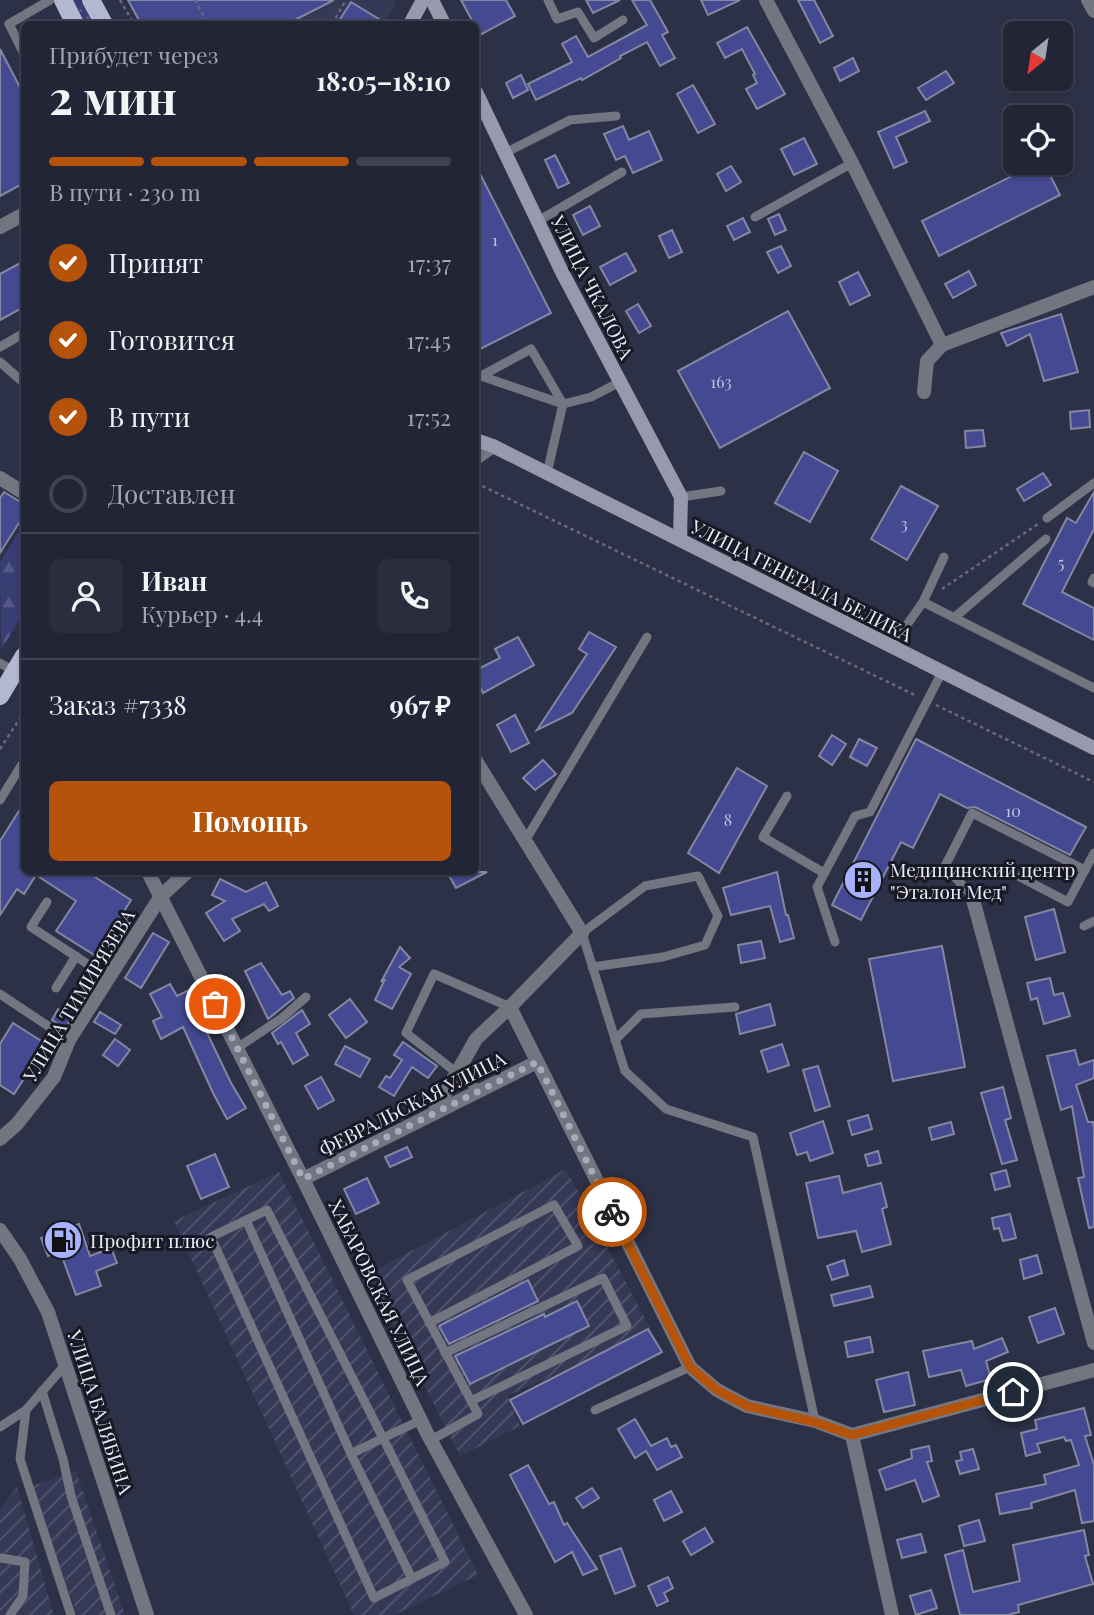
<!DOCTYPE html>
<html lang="ru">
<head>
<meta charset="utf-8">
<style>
  body { margin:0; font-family:"Playfair Display",serif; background:#2a2d3d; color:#f1f3f6; height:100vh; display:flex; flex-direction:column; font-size:26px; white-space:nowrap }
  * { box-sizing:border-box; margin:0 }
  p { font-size:23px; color:#a2a5ad }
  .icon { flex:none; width:38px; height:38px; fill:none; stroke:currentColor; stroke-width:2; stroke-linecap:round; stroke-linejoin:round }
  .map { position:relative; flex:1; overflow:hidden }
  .panel { position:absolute; left:21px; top:21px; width:458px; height:854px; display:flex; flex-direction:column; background:#222535; border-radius:10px; box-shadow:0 2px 5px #0004,0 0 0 2px #3f4250 }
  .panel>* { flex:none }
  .needle { width:46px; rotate:210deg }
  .buttons { position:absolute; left:1003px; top:21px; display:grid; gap:14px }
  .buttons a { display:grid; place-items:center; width:70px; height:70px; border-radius:10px; background:#222535; box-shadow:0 2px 5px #0004,0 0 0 2px #3f4250; font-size:35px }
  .pin { position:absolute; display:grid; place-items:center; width:60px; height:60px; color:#fff; margin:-30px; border:4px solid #fff; border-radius:50%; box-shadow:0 2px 7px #0007 }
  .courier { position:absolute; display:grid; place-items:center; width:70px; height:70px; margin:-35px; border:5px solid #b45309; border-radius:50%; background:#fff; color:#222; box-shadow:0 2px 9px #0007 }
  .headline em { font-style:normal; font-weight:700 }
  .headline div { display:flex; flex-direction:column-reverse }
  .headline { display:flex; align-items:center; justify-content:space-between; height:119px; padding:0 28px }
  h1 { font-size:46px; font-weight:700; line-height:52px }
  .bar { display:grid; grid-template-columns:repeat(4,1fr); gap:10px 7px; align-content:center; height:84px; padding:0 28px }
  .bar i { height:9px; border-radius:5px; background:#3f4250 }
  .bar .current { background:#b45309 }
  .bar p { grid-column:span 4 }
  .line { display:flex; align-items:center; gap:18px; padding:0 28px; border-top:2px solid #3f4250 }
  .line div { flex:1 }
  .round { display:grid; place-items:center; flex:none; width:74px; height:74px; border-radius:10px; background:#2a2d3d }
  ol { padding:0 28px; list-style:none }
  li { display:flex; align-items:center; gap:21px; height:77px }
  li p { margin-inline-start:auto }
  li .icon { padding:7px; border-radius:50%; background:#b45309; color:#fff; stroke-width:4 }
  li:last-child { color:#a2a5ad }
  li i { width:38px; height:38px; border:4px solid #3f4250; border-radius:50% }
  .action { display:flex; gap:14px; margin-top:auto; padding:14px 28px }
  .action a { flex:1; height:80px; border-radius:10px; background:#b45309; color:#fff; font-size:28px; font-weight:700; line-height:80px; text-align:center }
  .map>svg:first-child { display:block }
  .built { fill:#353956 }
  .industrial { fill:url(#industrial-furrows) }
  .grass { fill:url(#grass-dots) }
  .forest { fill:url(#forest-firs) }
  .building { fill:#444991; stroke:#8387a2; stroke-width:2 }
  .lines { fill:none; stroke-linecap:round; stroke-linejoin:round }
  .path { stroke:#676a7e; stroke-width:2.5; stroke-dasharray:3.5 3.5; stroke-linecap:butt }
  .service { stroke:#737581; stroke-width:9 }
  .minor { stroke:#737581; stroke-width:14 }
  .secondary { stroke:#979aad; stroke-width:14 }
  .primary { stroke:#b3b7cf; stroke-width:18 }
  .done { stroke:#a7aabb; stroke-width:7; stroke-dasharray:0 12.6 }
  .route { stroke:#b45309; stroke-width:9 }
  .labels { text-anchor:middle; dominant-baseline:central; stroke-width:6; stroke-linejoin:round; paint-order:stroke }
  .number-label { font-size:16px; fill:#c0c2e0 }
  .street-label { font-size:19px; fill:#e9ebfa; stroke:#181924 }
  .poi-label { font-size:19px; fill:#e9ebfa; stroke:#181924; text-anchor:start }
</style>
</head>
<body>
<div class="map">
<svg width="1094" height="1615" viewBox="0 0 1094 1615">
  <defs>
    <pattern id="industrial-furrows" width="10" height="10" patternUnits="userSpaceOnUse" patternTransform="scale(1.75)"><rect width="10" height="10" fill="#353956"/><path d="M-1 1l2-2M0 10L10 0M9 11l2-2" fill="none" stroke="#52566f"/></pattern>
    <pattern id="grass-dots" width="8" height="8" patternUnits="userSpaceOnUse" patternTransform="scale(1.75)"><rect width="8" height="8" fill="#383d74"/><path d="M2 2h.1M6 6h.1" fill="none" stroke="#555989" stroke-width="1.8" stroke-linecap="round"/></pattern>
    <pattern id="forest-firs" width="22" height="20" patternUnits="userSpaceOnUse" patternTransform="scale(1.75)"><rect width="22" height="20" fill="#383d74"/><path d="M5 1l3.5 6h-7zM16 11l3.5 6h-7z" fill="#555989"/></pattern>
  </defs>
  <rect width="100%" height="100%" fill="#2d3147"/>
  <polygon class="built" points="129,0 394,0 394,7 382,24 143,24"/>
  <g class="industrial">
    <polygon points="566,1169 652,1332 507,1396 520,1426 460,1456 368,1274"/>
    <polygon points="279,1172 478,1575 394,1615 354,1615 174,1221"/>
    <polygon points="76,1471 125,1615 77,1615 32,1486"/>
    <polygon points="17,1487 54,1615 0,1615 0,1510"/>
  </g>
  <polygon class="grass" points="68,0 81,0 94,24 81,24"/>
  <polygon class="forest" points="24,523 24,612 1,650 0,562"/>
  <g class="building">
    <polygon points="128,0 334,0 287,24 141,24"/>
    <polygon points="461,0 506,0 515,16 480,35"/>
    <polygon points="586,0 620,0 593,13"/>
    <polygon points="632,0 650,0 668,32 662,35 675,58 660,66 647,42 620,56 621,58 582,80 581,78 536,100 528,84 572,62 562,44 576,36 588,57 647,25"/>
    <polygon points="701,0 740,0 708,15"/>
    <polygon points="798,0 814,0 833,36 820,43"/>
    <polygon points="351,2 387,24 337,24"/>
    <polygon points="747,27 785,94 757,109 746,89 757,83 753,75 755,74 742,49 725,58 717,43"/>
    <polygon points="0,49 24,95 24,183 0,196"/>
    <polygon points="853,58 859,71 840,81 834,68"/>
    <polygon points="946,71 954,83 926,100 918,88"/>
    <polygon points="521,75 528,90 513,98 506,83"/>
    <polygon points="693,85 715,124 698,133 677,94"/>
    <polygon points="925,111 930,121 896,137 907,162 894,168 878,132"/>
    <polygon points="623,126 629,140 649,131 662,160 633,173 625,156 616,160 604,134"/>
    <polygon points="804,138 817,164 794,175 781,149"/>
    <polygon points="555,155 569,183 558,188 545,160"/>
    <polygon points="1038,163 1044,163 1060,195 939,256 922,221"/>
    <polygon points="476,166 551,313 476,351"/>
    <polygon points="731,166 741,182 726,191 717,174"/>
    <polygon points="590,206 600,226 583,235 573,215"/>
    <polygon points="779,214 786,230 775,235 768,219"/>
    <polygon points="743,218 750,232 734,240 727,226"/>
    <polygon points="672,230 682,252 669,258 659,236"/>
    <polygon points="781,246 791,266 778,273 767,252"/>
    <polygon points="626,253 636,271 610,285 600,267"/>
    <polygon points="24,261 24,307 0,320 0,274"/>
    <polygon points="969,271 976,285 953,298 945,284"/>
    <polygon points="858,272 870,295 850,305 839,282"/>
    <polygon points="638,304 651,326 639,333 626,311"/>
    <polygon points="788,311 830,388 720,448 678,371"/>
    <polygon points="1061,314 1078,372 1044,381 1030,334 1007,346 1001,333"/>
    <polygon points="1089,410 1090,427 1071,429 1070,412"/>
    <polygon points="983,430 985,446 966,448 965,431"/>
    <polygon points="804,452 838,471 810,522 775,503"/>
    <polygon points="1043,473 1051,485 1024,501 1017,489"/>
    <polygon points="901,486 938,506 907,560 871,539"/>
    <polygon points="4,492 24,504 24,515 0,553 0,498"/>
    <polygon points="1094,492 1094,529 1062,592 1094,608 1094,640 1023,604 1067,518 1076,523"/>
    <polygon points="589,632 616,647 572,713 537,730 587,654 579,649"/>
    <polygon points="518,637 534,665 483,693 476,678 476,670 500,658 495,649"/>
    <polygon points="515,715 529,743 511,752 497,725"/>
    <polygon points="832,735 846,744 832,765 819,756"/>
    <polygon points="859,739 877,748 867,766 850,757"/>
    <polygon points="916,739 1086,827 1070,855 975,807 967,808 940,794 913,848 901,842 861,920 832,905"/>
    <polygon points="543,760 556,774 535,790 523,778"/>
    <polygon points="737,768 767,786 719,873 688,853"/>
    <polygon points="24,803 24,872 87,872 131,900 96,956 56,931 76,901 36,875 24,894 17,889 0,915 0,841"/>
    <polygon points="447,872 487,872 456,888"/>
    <polygon points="777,872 786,915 788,915 794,938 780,942 770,906 731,915 723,888"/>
    <polygon points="220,879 246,892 266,882 278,906 269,911 264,904 232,919 240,931 224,941 206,913 225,901 212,895"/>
    <polygon points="1054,909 1065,952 1036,960 1025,917"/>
    <polygon points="153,933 169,942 141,988 125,978"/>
    <polygon points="761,941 765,958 741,963 738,945"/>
    <polygon points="942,946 965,1067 893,1081 869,959"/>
    <polygon points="400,947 410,958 399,967 411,974 392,1009 375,1000 385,979 381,982"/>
    <polygon points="261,963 282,995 290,991 294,998 268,1019 245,971"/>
    <polygon points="1050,978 1054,995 1063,993 1070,1016 1044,1024 1037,998 1031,1000 1027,983"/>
    <polygon points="170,984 177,996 189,990 203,1016 200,1018 231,1083 246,1108 227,1119 213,1093 183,1027 161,1039 153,1021 162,1017 150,994"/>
    <polygon points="350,999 367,1022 346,1038 329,1015"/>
    <polygon points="770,1004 775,1025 740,1034 736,1014"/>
    <polygon points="58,1009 72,1017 65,1029 52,1020"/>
    <polygon points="302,1010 310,1024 296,1033 308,1055 293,1064 281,1042 278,1044 272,1033"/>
    <polygon points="100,1012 121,1025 115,1034 94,1022"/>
    <polygon points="13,1023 46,1044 14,1094 0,1085 0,1044"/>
    <polygon points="115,1039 130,1050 118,1066 103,1055"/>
    <polygon points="403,1042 437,1066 428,1078 412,1067 394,1096 379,1087 386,1076 390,1078 402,1060 394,1055"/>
    <polygon points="782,1044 789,1065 768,1072 761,1051"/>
    <polygon points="345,1046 370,1059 360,1077 335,1064"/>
    <polygon points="1075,1050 1079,1065 1094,1060 1094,1078 1076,1085 1088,1122 1093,1122 1094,1129 1094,1227 1089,1228 1078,1178 1084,1177 1072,1106 1061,1110 1047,1056"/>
    <polygon points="818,1066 830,1106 815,1111 803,1070"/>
    <polygon points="321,1077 334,1100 318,1109 305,1086"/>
    <polygon points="1003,1087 1011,1118 1005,1120 1017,1160 1002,1164 981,1093"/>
    <polygon points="868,1115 872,1129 852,1135 848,1121"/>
    <polygon points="823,1121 833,1153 810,1161 807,1152 797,1155 790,1133"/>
    <polygon points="951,1122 954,1134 932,1140 929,1128"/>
    <polygon points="407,1147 412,1157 390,1167 385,1157"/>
    <polygon points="878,1151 881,1163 868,1166 865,1155"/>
    <polygon points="215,1154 229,1187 201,1199 187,1166"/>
    <polygon points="1006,1170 1010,1186 995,1190 991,1174"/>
    <polygon points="839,1176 843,1193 881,1183 887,1207 882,1209 891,1244 862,1252 856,1231 818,1238 806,1183"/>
    <polygon points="367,1178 379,1203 356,1214 344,1189"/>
    <polygon points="1010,1214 1016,1238 1003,1241 999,1228 994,1229 992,1218"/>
    <polygon points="79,1224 90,1256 111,1248 117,1263 96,1271 101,1286 76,1295 60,1251 48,1256 41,1238"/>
    <polygon points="1037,1255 1042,1273 1024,1279 1020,1260"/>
    <polygon points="844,1260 848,1275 832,1280 827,1266"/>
    <polygon points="528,1280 538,1301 449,1344 439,1326"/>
    <polygon points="870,1286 873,1297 834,1306 831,1295"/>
    <polygon points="577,1301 589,1326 470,1384 455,1356 544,1314 545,1317"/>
    <polygon points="1055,1308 1064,1334 1038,1343 1029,1317"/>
    <polygon points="648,1329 662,1352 523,1424 510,1400"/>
    <polygon points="870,1337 873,1352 848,1357 845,1342"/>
    <polygon points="1002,1338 1008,1352 986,1361 991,1379 966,1386 961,1370 929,1377 923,1351 972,1341 974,1349"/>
    <polygon points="908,1372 915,1405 884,1412 876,1380"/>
    <polygon points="1084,1408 1091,1435 1085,1436 1094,1465 1094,1521 1082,1523 1075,1490 1031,1503 1032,1508 1000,1514 996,1494 1046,1484 1044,1475 1079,1465 1071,1440 1066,1441 1064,1437 1037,1444 1040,1452 1026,1456 1021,1433 1037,1429 1035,1420"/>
    <polygon points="635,1419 651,1446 667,1438 671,1447 676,1445 682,1457 657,1470 646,1451 635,1458 618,1429"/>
    <polygon points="929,1446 932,1461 927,1462 939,1496 923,1502 915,1480 886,1490 879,1470 912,1458 911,1450"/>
    <polygon points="973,1449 979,1469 960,1474 956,1461 962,1460 960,1452"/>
    <polygon points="528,1465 549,1504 554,1502 564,1525 567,1523 597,1569 583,1575 572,1552 555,1562 510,1475"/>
    <polygon points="592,1488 599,1498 583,1508 576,1498"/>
    <polygon points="671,1491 682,1512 664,1521 654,1500"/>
    <polygon points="979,1520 985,1541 964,1546 959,1526"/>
    <polygon points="705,1528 713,1542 691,1555 683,1541"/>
    <polygon points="1084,1530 1089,1555 1085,1556 1093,1584 1018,1605 1019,1612 1008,1615 960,1615 945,1555 963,1550 973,1592 1020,1581 1013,1545"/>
    <polygon points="921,1534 926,1552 902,1558 897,1540"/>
    <polygon points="621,1548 635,1586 615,1594 600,1556"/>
    <polygon points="668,1577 673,1588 664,1593 668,1601 657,1606 648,1586"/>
    <polygon points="931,1590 937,1608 916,1615 910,1596"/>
  </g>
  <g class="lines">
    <g class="path">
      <polyline points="120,0 134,24"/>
      <polyline points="195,0 208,24"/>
      <polyline points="332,24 346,0"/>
      <polyline points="476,483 917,696"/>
      <polyline points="942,589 1038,524"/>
      <polyline points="936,705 1094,782"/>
      <polyline points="0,749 24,712"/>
    </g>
    <g class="service">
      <polyline points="548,0 557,19 578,12 594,38 623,20"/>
      <polyline points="24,54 9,24 50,0"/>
      <polyline points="505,153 570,120 616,116"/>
      <polyline points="755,217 852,163"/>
      <polyline points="538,221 622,172"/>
      <polyline points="0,347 24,333"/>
      <polyline points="0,362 24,383"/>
      <polyline points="481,376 531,349 563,404 547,473"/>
      <polyline points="481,376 563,404 591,397 620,382"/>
      <polyline points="681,497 721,491"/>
      <polyline points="1047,518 1094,483"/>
      <polyline points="1094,578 1092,582 1094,583"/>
      <polyline points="923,602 1094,688"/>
      <polyline points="955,617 1046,539"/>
      <polyline points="892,646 923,602 944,557"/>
      <polyline points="0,663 15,672"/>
      <polyline points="787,796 763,837 824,873"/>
      <polyline points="0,800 24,761"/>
      <polyline points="525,841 647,637"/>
      <polyline points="1020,877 1068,902 1085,870"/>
      <polyline points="972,896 945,866 972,813 1085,870 1094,853"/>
      <polyline points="47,902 31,927 109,978"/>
      <polyline points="1084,926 1094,921"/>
      <polyline points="835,942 817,887 855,816 870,812 942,672"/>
      <polyline points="592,967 663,957 705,945 718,916 698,876 645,886 582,933 625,1071 666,1109 753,1137 815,1421"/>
      <polyline points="56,988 76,956"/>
      <polyline points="0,994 69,1040"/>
      <polyline points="615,1040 641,1014 735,1007"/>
      <polyline points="237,1048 282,1018 306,997"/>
      <polyline points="480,1091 406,1033 434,974 510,1007"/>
      <polyline points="246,1220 351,1454"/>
      <polyline points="429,1323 578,1246 554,1205 407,1280 478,1414 431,1440"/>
      <polyline points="445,1353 603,1278 627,1326 471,1401"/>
      <polyline points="65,1365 26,1410 20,1459 71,1615"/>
      <polyline points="42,1391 63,1459 71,1496 111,1615"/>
      <polyline points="595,1410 690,1367"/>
      <polyline points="0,1427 26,1410"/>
      <polyline points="0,1558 25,1562 23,1596 10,1615"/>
      <polyline points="412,1579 351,1454 383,1438 267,1210 211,1237 374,1598 445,1562 383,1438 421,1420"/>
    </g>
    <g class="minor">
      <polyline points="766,0 852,163 942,345"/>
      <polyline points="1088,0 1094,11"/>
      <polyline points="0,227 24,214"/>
      <polyline points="924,392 927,361 942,345 1094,287"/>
      <polyline points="476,458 493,446"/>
      <polyline points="0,478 24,493"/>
      <polyline points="476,761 582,933 510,1007 690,1367 717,1390 747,1406 815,1421 852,1435 892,1615"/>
      <polyline points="148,872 303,1179 428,1435 526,1615"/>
      <polyline points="972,896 1094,1343"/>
      <polyline points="434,1113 476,1039 510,1007"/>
      <polyline points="0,1139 17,1124 54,1077 69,1040 161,896 187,872"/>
      <polyline points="303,1179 537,1062"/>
      <polyline points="0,1230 20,1259 48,1312 147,1615"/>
      <polyline points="852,1435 1094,1370"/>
    </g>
    <g class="secondary">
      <polyline points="432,0 444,24"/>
      <polyline points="410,24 423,0"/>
      <polyline points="476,92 562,272 681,497 680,540"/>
      <polyline points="476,440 493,446 1094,748"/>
    </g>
    <g class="primary">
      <polyline points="63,0 75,24"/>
      <polyline points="91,0 104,24"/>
      <polyline points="0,696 24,656"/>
    </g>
  </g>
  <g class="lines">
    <polyline class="done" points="215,1004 303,1179 537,1062 612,1212"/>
    <polyline class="route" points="612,1212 690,1367 717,1390 747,1406 815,1422 852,1435 1013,1392"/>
  </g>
  <defs>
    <g id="building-disc" transform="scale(2.0125)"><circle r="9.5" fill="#a7b1fc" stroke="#181924"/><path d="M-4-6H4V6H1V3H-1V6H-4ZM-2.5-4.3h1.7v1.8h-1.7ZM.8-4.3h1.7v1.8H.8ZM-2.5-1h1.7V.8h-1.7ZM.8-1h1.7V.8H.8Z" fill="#111"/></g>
    <g id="fuel-disc" transform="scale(2.0125)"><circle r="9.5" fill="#a7b1fc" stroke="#181924"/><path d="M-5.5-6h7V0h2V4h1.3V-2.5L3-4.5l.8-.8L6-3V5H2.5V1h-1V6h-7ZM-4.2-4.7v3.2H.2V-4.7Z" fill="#111"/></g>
  </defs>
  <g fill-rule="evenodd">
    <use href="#building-disc" x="863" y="880"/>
    <use href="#fuel-disc" x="63" y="1240"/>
  </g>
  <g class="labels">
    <g class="number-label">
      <text x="495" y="239">1</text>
      <text x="721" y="381">163</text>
      <text x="904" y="523">3</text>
      <text x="1061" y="562">5</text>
      <text x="1013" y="810">10</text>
      <text x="728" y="819">8</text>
    </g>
    <g class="street-label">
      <text transform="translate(593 287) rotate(63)">УЛИЦА ЧКАЛОВА</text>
      <text transform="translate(802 580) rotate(27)">УЛИЦА ГЕНЕРАЛА БЕЛИКА</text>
      <text transform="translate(78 995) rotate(-59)">УЛИЦА ТИМИРЯЗЕВА</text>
      <text transform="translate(412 1103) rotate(-27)">ФЕВРАЛЬСКАЯ УЛИЦА</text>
      <text transform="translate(380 1292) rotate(64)">ХАБАРОВСКАЯ УЛИЦА</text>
      <text transform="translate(101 1412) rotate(72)">УЛИЦА БАЛЯБИНА</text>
    </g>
    <g class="poi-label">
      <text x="890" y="869">Медицинский центр<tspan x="890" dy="22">"Эталон Мед"</tspan></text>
      <text x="90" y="1240">Профит плюс</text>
    </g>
  </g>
</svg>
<div class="buttons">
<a><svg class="needle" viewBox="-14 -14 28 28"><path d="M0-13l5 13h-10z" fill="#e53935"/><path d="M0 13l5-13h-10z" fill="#a2a5ad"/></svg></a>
<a><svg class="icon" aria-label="locate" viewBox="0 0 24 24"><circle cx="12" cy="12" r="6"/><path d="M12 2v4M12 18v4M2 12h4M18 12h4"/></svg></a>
</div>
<div class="pin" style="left:215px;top:1004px;background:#ea580c"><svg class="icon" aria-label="bag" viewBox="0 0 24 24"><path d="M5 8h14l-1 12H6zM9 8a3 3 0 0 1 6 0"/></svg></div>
<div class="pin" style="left:1013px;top:1392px;background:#1f2937"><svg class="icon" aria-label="home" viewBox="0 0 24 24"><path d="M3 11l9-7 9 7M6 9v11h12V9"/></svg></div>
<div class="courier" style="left:612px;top:1212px"><svg class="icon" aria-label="bike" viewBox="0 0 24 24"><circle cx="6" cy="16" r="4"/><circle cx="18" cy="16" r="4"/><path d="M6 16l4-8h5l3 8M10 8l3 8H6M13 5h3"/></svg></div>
<section class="panel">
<div class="headline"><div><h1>2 мин</h1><p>Прибудет через</p></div><em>18:05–18:10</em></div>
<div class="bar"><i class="current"></i><i class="current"></i><i class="current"></i><i></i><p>В пути · 230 m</p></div>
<ol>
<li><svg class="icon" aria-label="check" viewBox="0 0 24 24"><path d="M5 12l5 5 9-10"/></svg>Принят<p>17:37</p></li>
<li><svg class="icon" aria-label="check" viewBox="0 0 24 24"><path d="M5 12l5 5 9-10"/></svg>Готовится<p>17:45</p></li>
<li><svg class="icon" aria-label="check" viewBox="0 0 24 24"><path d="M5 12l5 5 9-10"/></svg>В пути<p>17:52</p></li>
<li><i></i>Доставлен</li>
</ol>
<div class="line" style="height:126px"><a class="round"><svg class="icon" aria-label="person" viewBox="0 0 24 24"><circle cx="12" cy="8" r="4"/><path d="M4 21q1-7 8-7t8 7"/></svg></a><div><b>Иван</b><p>Курьер · 4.4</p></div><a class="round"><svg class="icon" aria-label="phone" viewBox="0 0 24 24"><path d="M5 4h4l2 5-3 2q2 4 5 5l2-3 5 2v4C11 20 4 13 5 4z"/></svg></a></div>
<div class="line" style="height:91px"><div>Заказ #7338</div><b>967 ₽</b></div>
<div class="action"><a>Помощь</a></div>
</section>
</div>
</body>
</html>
